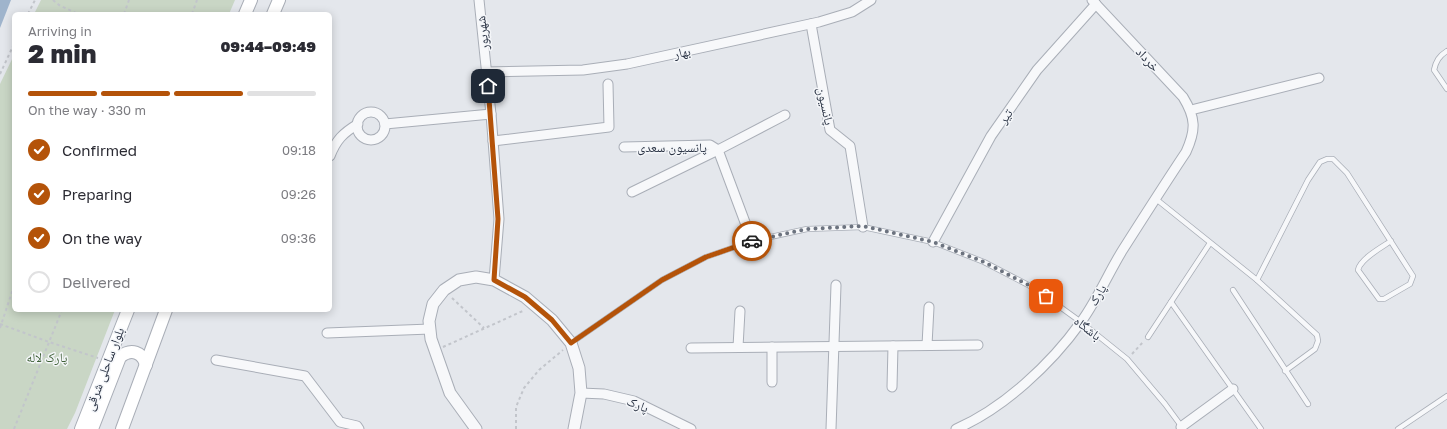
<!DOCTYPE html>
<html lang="en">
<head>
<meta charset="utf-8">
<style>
  body { margin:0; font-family:"Golos Text","Noto Naskh Arabic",sans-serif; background:#f2f2f3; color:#2b2b33; height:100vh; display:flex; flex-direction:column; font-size:15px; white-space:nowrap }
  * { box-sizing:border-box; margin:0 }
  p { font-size:13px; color:#7c7c81 }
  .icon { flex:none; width:22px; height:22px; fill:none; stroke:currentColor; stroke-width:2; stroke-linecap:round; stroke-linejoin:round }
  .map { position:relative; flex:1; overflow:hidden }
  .side { position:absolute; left:12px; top:12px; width:320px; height:300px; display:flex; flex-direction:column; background:#fff; border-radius:6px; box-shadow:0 2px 10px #0003 }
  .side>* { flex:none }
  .pin { position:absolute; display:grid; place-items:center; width:34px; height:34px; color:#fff; margin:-17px; border-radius:8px; box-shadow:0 2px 6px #0006 }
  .courier { position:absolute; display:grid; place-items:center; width:40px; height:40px; margin:-20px; border:3px solid #b45309; border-radius:50%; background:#fff; color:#222; box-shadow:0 1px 5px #0007 }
  .summary em { font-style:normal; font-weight:800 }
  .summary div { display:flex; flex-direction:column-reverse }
  .summary { display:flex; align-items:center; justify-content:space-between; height:68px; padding:0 16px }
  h1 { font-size:26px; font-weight:800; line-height:30px }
  .bar { display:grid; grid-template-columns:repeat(4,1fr); gap:6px 4px; align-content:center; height:48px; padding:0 16px }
  .bar i { height:5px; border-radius:3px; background:#e1e1e2 }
  .bar .active { background:#b45309 }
  .bar p { grid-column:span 4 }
  ol { padding:0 16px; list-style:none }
  li { display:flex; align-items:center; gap:12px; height:44px }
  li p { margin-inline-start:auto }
  li .icon { padding:4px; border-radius:50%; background:#b45309; color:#fff; stroke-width:4 }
  li:last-child { color:#7c7c81 }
  li i { width:22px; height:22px; border:2px solid #e1e1e2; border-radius:50% }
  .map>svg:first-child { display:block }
  .green { fill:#c9d6c5 }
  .water { fill:#9fb4cc }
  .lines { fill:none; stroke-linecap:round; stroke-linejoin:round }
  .service-casing { stroke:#a9aeb7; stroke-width:6 }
  .minor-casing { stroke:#a9aeb7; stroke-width:11 }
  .tertiary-casing { stroke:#a9aeb7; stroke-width:13 }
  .secondary-casing { stroke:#a9aeb7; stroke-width:14 }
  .path { stroke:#c2c5cb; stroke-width:2; stroke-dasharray:3 3; stroke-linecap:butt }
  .service { stroke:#f7f8fa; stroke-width:4.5 }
  .minor { stroke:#f7f8fa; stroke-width:9 }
  .tertiary { stroke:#f7f8fa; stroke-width:11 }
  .secondary { stroke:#fff; stroke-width:12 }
  .done { stroke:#6c737f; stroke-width:4; stroke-dasharray:0 7.2 }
  .route { stroke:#b45309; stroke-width:5 }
  .labels { text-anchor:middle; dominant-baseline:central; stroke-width:3; stroke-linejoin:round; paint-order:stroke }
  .street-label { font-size:13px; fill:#2b3445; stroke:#f4f6f9 }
  .park-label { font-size:13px; fill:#3f6138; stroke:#f4f6f9 }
</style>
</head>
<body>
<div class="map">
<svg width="1447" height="429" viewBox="0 0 1447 429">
  <rect width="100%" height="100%" fill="#e4e7ec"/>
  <g class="green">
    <polygon points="41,0 235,0 229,14 34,14"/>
    <polygon points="14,55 14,310 115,310 75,413 67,429 0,429 0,84"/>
  </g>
  <polygon class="water" points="0,0 11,0 0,28"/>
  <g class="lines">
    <g class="service-casing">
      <g id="service">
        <path d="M1447 51C1439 56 1436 61 1434 70L1447 89"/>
        <polyline points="1156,199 1257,280 1317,335 1318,341 1315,349 1285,371"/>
        <polyline points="1210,243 1171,302 1261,429"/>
        <path d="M1257 280 1308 180 1320 162 1327 159H1333L1347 173 1413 276 1410 284 1384 299H1379L1358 270C1360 259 1382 247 1391 241"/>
        <polyline points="1233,290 1308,404"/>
        <polyline points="1148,337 1171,302"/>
        <polyline points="571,343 662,280 706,257 752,241 807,229 863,227 933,242 984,262 1034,288 1081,322 1127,359 1165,404 1182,427"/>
        <polyline points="1398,429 1447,396"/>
      </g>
    </g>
    <g class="minor-casing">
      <g id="minor">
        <polyline points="479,0 491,114 499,219 494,280"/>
        <polyline points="811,24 830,130 850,146 863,227"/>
        <polyline points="486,72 583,70 627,64 819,22 852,12 871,0"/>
        <polyline points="1191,110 1319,78"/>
        <circle cx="371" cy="126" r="14"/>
        <polyline points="385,124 491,114"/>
        <polyline points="493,141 609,127 608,84"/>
        <polyline points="624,147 710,145 718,150 752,241"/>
        <path d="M330 156C336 140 343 133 358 124"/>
        <polyline points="632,192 718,150 785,115"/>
        <polyline points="933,242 991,136 1037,70 1096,4"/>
        <polyline points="327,333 430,329"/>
        <polyline points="927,345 929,307"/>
        <polyline points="738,347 740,311"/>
        <polyline points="772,347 772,382"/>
        <polyline points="691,348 978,345"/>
        <polyline points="216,360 305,376 340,422 357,426 359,429"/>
        <polyline points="892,387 893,346"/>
        <polyline points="581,393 604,394 634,401 691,429"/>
        <polyline points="1181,427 1233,389"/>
        <polyline points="831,429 836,285"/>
        <path d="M956 429C1004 408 1051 364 1081 322 1097 300 1108 274 1122 251 1143 218 1164 185 1186 152 1196 130 1196 118 1183 97L1092 0"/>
      </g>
    </g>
    <g class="tertiary-casing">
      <polyline id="tertiary" points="476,429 450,393 431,339 429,321 433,304 444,290 459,280 476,277 494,280 525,297 552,320 571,343 579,368 581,393 574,429"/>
    </g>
    <g class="secondary-casing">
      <g id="secondary">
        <polyline points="245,14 251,0"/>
        <polyline points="273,14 279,0"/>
        <polyline points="81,429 128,310"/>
        <path d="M92 429 120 357C131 348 143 352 146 365"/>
        <polyline points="122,429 166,310"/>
      </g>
    </g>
    <g class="path">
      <polyline points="53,0 59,5 78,14"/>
      <polyline points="28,14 35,0"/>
      <polyline points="124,14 129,0"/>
      <polyline points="192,14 197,0"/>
      <polyline points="0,74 14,44"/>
      <polyline points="452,298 484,328"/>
      <polyline points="0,324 49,342 98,358"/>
      <polyline points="0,328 14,286"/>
      <polyline points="443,347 525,310"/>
      <polyline points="1132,354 1144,341"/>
      <polyline points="14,429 62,310"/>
      <polyline points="516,429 516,407 524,388 539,370 563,350"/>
    </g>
    <use href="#service" class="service"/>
    <use href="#minor" class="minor"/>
    <use href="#tertiary" class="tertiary"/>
    <use href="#secondary" class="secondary"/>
  </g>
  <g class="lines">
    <polyline class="done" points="752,241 807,229 863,226 933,242 984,262 1034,288 1046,296"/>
    <polyline class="route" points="488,86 498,219 494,280 525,297 552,320 571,343 662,280 706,257 752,241"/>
  </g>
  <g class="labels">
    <g class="street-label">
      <text transform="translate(482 33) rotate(-96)">شهریور</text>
      <text transform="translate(682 52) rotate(-12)">بهار</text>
      <text transform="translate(1148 59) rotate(47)">خرداد</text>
      <text transform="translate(826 106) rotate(78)">پانسیون</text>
      <text transform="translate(1005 116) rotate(-55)">تیر</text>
      <text x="672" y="147">پانسیون سعدی</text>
      <text transform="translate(1097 295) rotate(-60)">پارک</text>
      <text transform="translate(1088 328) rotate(38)">باشگاه</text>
      <text transform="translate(104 369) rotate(-69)">بلوار ساحلی شرقی</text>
      <text transform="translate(638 404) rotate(22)">پارک</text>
    </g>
    <g class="park-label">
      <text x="47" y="357">پارک لاله</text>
    </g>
  </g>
</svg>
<div class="pin" style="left:1046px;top:296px;background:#ea580c"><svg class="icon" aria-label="bag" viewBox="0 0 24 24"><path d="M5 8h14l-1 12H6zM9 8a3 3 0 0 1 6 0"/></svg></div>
<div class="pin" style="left:488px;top:86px;background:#1f2937"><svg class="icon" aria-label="home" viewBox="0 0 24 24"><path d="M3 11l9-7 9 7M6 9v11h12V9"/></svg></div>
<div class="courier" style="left:752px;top:241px"><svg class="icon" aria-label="car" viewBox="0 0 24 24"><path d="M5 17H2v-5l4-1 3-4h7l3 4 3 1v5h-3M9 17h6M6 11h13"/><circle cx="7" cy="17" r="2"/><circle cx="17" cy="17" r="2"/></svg></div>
<section class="side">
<div class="summary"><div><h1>2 min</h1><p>Arriving in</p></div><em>09:44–09:49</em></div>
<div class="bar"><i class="active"></i><i class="active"></i><i class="active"></i><i></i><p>On the way · 330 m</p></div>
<ol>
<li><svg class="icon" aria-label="check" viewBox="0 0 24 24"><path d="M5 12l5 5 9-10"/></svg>Confirmed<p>09:18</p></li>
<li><svg class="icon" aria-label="check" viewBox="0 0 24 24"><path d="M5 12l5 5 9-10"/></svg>Preparing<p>09:26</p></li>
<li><svg class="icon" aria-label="check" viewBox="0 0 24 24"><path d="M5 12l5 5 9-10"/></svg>On the way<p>09:36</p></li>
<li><i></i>Delivered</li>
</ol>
</section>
</div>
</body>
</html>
